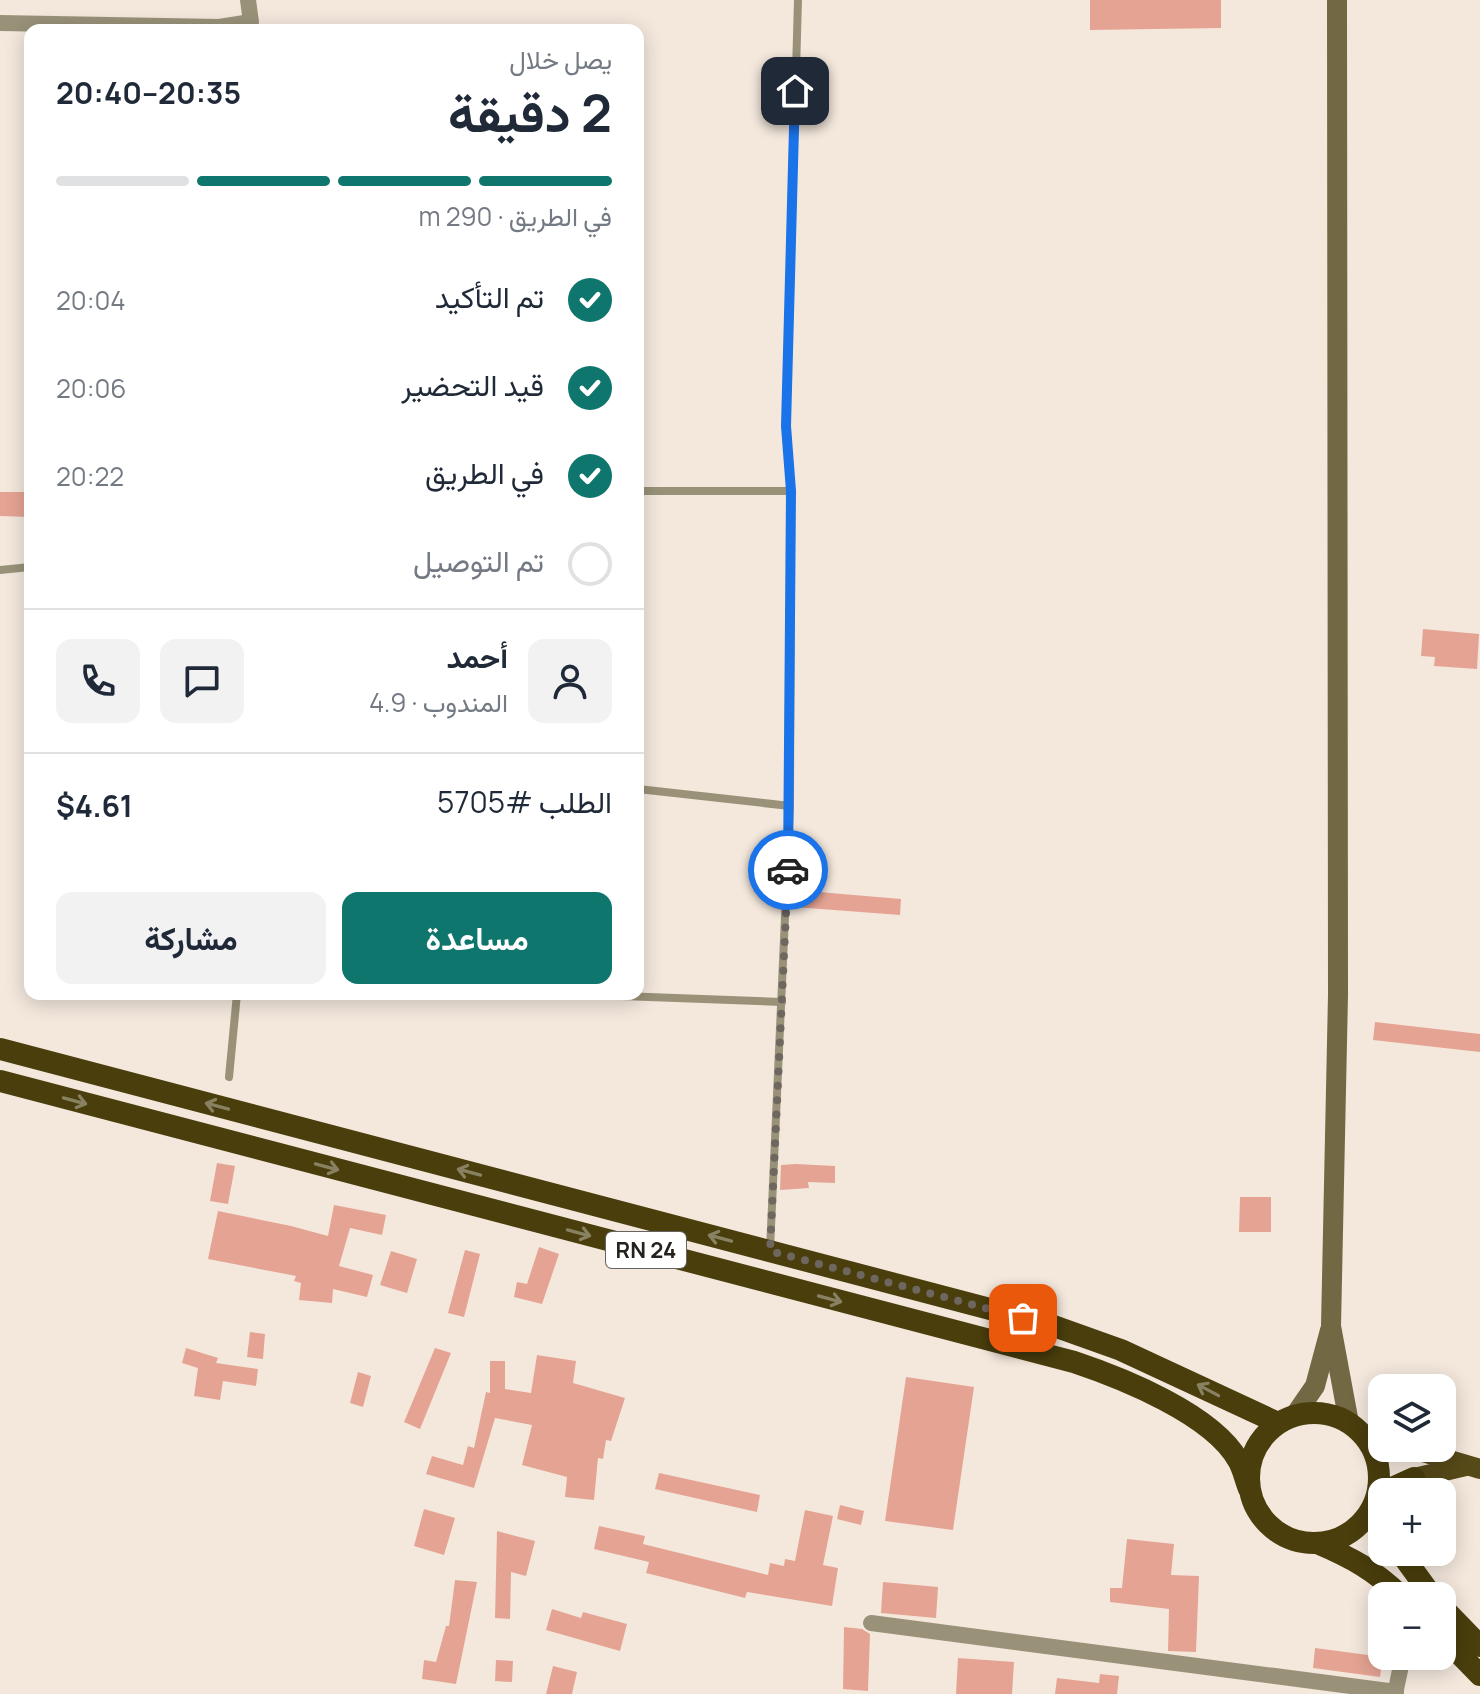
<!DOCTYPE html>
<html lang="ar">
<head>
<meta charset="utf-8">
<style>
  body { margin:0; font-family:Manrope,Vazirmatn,sans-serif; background:#f2f2f3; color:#1f2937; direction:rtl; height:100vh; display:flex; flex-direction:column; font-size:30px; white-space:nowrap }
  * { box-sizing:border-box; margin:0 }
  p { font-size:26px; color:#747a83 }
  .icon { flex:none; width:44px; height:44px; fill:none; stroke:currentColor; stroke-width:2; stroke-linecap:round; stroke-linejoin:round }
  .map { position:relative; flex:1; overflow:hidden; direction:ltr }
  .panel { position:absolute; left:24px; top:24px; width:620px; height:976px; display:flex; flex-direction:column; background:#fff; border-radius:16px; box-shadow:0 4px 20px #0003; direction:rtl }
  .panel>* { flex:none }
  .fabs { position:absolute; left:1368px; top:1374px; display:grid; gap:16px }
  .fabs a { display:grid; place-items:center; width:88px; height:88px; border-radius:16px; background:#fff; box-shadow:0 4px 20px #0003; font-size:40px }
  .pin { position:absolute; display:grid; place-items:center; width:68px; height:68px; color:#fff; margin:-34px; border-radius:16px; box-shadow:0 4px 12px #0006 }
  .courier { position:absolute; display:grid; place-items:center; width:80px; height:80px; margin:-40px; border:6px solid #1a73e8; border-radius:50%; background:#fff; color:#222; box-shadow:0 2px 10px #0007 }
  .overview em { font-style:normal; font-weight:700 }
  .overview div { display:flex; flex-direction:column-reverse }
  .overview { display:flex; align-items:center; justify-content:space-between; height:136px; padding:0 32px }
  h1 { font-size:52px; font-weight:700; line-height:60px }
  .bar { display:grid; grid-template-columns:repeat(4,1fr); gap:12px 8px; align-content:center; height:96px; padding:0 32px }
  .bar i { height:10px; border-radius:6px; background:#e0e1e3 }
  .bar .active { background:#0f766e }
  .bar p { grid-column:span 4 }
  .line { display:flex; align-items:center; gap:20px; padding:0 32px; border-top:2px solid #e0e1e3 }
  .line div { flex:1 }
  .round { display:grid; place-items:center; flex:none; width:84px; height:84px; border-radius:16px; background:#f2f2f3 }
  ol { padding:0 32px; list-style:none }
  li { display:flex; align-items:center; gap:24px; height:88px }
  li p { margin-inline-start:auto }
  li .icon { padding:8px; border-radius:50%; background:#0f766e; color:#fff; stroke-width:4 }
  li:last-child { color:#747a83 }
  li i { width:44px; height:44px; border:4px solid #e0e1e3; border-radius:50% }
  .button { display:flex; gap:16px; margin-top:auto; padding:16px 32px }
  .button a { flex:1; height:92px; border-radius:16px; background:#0f766e; color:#fff; font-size:32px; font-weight:700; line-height:92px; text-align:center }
  .button a+a { background:#f2f2f3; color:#1f2937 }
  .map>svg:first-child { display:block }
  .building { fill:#e5a493 }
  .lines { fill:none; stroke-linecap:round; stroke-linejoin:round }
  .service { stroke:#999279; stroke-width:8 }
  .minor { stroke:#999279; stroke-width:16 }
  .secondary { stroke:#726843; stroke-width:20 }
  .primary { stroke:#574a19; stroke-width:20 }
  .trunk { stroke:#4a3e0d; stroke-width:22 }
  .oneway { stroke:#898262 }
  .done { stroke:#6d6760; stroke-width:8; stroke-dasharray:0 14.4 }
  .route { stroke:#1a73e8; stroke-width:10 }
  .labels { text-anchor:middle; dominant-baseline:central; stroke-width:8; stroke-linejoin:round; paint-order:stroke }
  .shield { fill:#fff; stroke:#666461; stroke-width:2 }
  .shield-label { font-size:22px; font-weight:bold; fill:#25211d }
</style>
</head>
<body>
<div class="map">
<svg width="1480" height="1694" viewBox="0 0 1480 1694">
  <rect width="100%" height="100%" fill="#f4e8dd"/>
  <g class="building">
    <polygon points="1090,0 1221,0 1221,28 1090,30"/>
    <polygon points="0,492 30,492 30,517 0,516"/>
    <polygon points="1423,629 1479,634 1477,669 1434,666 1435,657 1421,656"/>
    <polygon points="795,890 901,899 900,915 794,907"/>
    <polygon points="1375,1022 1480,1034 1480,1052 1373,1040"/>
    <polygon points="217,1163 235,1166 228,1204 210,1201"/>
    <polygon points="796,1164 835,1166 835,1183 808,1182 809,1188 780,1190 781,1165"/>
    <polygon points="1240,1197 1271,1197 1271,1232 1239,1232"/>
    <polygon points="334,1205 386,1215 382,1235 350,1228 339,1266 373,1275 367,1297 333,1289 332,1303 299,1300 301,1283 294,1281 296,1276 208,1259 218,1211 291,1226 328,1236"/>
    <polygon points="539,1247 559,1254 542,1304 514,1297 517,1282 527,1284"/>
    <polygon points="465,1250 480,1254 464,1317 448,1313"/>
    <polygon points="391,1251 417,1259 407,1293 380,1285"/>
    <polygon points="250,1332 265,1334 263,1359 247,1357"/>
    <polygon points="186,1348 218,1358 216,1363 258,1369 256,1386 223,1381 220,1400 194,1396 198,1368 182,1363"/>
    <polygon points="435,1348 451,1353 420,1429 404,1422"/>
    <polygon points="537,1355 576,1361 573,1383 625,1398 611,1441 606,1440 603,1459 598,1458 594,1500 565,1497 567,1477 522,1465 532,1425 495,1418 474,1488 426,1474 432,1456 463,1465 468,1446 474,1448 486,1392 490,1393 490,1361 505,1361 505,1389 531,1393"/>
    <polygon points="358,1372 371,1376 363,1407 350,1403"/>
    <polygon points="906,1377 974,1387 953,1530 885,1521"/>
    <polygon points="659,1473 760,1495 757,1512 655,1489"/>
    <polygon points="840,1505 864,1511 861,1525 837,1519"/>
    <polygon points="424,1509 455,1518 444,1555 414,1546"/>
    <polygon points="805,1510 833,1516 823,1565 838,1568 832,1606 747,1592 745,1598 646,1573 649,1562 594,1549 599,1526 645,1536 643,1544 768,1575 770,1563 784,1566 785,1559 795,1561"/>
    <polygon points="497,1531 535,1541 526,1576 511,1572 510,1619 495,1618"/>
    <polygon points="1127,1539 1174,1544 1171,1575 1199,1576 1196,1652 1168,1651 1169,1609 1110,1602 1110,1588 1122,1588"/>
    <polygon points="455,1580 477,1582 456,1684 422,1679 424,1660 436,1662 446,1626 449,1626"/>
    <polygon points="883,1582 938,1587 936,1618 881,1613"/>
    <polygon points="552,1609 581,1618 583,1612 627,1624 620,1651 546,1630"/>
    <polygon points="844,1627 862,1629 870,1634 868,1691 843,1689"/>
    <polygon points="1315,1648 1383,1657 1380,1677 1313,1668"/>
    <polygon points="958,1658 1014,1662 1012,1694 956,1694"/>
    <polygon points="496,1660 513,1661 512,1682 495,1681"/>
    <polygon points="553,1666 577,1672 572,1694 546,1694"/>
    <polygon points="1100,1674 1119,1676 1117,1694 1055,1694 1057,1678 1099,1683"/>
  </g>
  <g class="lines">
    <g class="service">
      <polyline points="638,491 791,491 786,426 798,0"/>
      <polyline points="0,570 30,567"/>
      <polyline points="638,789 790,806"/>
      <polyline points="567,994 782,1002"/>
      <polyline points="229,1077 237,994"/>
      <polyline points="770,1250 790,806 791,491"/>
    </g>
    <g class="minor">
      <polyline points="0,23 219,27 251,22 248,0"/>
      <polyline points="871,1623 1396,1692"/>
      <polyline points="1395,1694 1403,1656"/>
    </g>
    <g class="secondary">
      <polyline points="1337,0 1338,995 1331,1326 1349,1423"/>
      <polyline points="1295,1415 1315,1386 1330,1330"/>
    </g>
    <g class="primary">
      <polyline points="1363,1435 1382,1440"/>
      <polyline points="1409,1448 1480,1469"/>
      <polyline points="1405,1490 1414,1478 1466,1466"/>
    </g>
    <g class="trunk">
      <polyline points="0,1049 1051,1325 1121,1350 1278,1423"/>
      <path d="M0 1081 1074 1362C1122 1378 1212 1414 1238 1460 1243 1468 1245 1479 1249 1489"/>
      <circle cx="1314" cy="1478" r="65"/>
      <polyline points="1383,1492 1414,1478"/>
      <path d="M1317 1543C1352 1558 1374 1570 1401 1596"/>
      <polyline points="1400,1552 1432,1596"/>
      <polyline points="1442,1607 1480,1646"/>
      <polyline points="1442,1636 1480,1675"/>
    </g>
  </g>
  <defs><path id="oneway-shaft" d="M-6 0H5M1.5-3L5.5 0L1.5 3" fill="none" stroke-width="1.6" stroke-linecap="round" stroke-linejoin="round" transform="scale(2)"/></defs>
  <g class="oneway">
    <use href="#oneway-shaft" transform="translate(75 1101) rotate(15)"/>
    <use href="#oneway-shaft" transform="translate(217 1106) rotate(-165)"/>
    <use href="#oneway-shaft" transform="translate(327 1167) rotate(15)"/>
    <use href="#oneway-shaft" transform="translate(469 1172) rotate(-165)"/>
    <use href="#oneway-shaft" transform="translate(579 1233) rotate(15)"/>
    <use href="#oneway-shaft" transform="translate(720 1238) rotate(-165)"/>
    <use href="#oneway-shaft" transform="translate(830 1299) rotate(15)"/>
    <use href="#oneway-shaft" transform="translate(1208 1390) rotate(-152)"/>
  </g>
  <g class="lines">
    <polyline class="done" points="788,870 770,1251 1023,1318"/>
    <polyline class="route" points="788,870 791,491 786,426 795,91"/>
  </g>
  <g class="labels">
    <rect class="shield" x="606" y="1232" width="80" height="36" rx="6"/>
    <g class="shield-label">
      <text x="646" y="1250">RN 24</text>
    </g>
  </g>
</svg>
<div class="fabs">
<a><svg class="icon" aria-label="layers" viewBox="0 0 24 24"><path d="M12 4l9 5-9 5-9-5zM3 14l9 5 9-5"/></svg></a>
<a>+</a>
<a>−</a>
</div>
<div class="pin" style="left:1023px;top:1318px;background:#ea580c"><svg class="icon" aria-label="bag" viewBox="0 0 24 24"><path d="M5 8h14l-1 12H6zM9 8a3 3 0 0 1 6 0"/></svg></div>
<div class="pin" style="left:795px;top:91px;background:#1f2937"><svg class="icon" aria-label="home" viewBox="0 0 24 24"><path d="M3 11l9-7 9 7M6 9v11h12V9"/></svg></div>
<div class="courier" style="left:788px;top:870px"><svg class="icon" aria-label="car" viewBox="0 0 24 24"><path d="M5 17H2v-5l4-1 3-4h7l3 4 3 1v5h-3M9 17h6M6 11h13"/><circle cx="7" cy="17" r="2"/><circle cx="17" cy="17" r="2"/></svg></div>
<section class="panel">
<div class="overview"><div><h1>2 دقيقة</h1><p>يصل خلال</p></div><em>20:35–20:40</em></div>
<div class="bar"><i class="active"></i><i class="active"></i><i class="active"></i><i></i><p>في الطريق · 290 m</p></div>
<ol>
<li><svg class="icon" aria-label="check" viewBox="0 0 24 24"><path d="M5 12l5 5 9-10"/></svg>تم التأكيد<p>20:04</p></li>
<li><svg class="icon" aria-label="check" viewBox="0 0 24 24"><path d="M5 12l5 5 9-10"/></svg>قيد التحضير<p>20:06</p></li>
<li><svg class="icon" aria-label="check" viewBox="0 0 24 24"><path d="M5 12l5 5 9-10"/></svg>في الطريق<p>20:22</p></li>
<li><i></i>تم التوصيل</li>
</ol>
<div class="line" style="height:144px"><a class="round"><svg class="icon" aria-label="person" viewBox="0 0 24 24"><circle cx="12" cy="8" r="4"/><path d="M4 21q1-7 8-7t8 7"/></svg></a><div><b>أحمد</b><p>المندوب · 4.9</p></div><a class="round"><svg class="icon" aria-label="chat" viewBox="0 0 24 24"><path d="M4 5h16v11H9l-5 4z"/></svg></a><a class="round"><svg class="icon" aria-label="phone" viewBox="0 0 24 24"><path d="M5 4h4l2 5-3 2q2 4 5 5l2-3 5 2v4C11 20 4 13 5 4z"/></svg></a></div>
<div class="line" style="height:104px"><div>الطلب #5705</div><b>$4.61</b></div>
<div class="button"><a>مساعدة</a><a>مشاركة</a></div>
</section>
</div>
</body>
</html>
